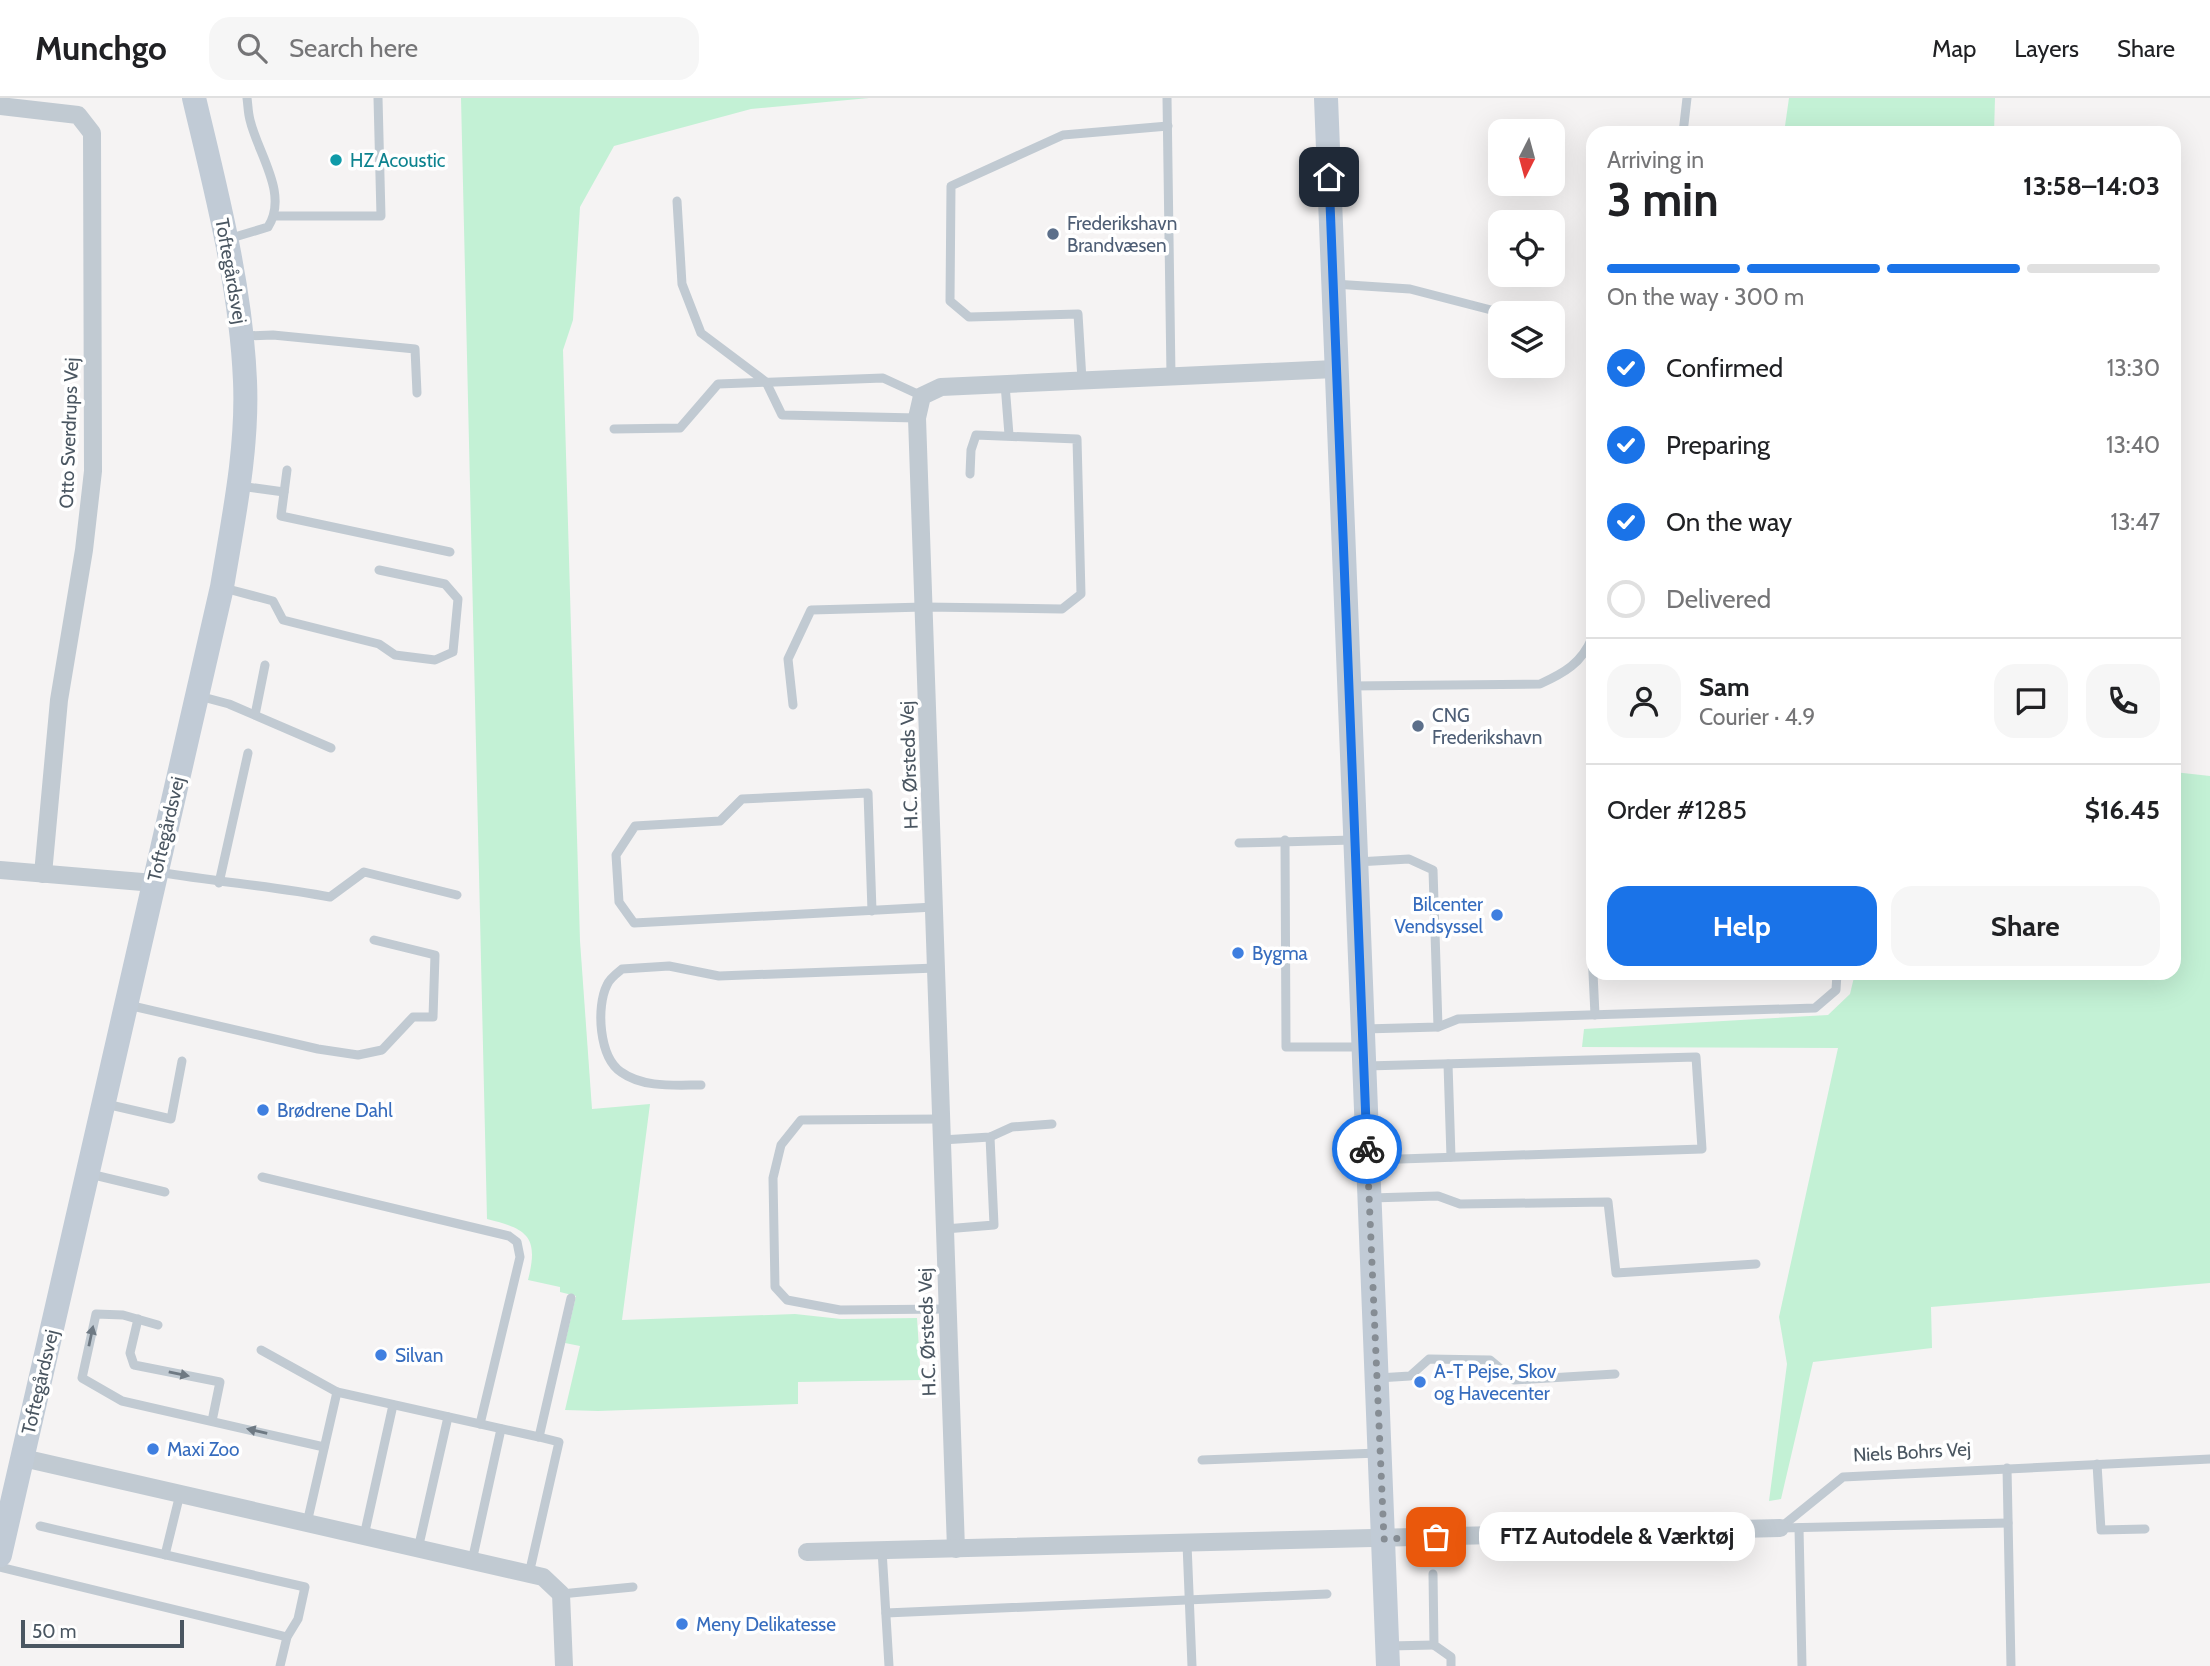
<!DOCTYPE html>
<html lang="en">
<head>
<meta charset="utf-8">
<style>
  body { margin:0; font-family:Cabin,sans-serif; background:#f6f6f6; color:#202124; height:100vh; display:flex; flex-direction:column; font-size:26px; white-space:nowrap }
  * { box-sizing:border-box; margin:0 }
  p { font-size:23px; color:#757577 }
  .icon { flex:none; width:38px; height:38px; fill:none; stroke:currentColor; stroke-width:2; stroke-linecap:round; stroke-linejoin:round }
  .map { position:relative; flex:1; overflow:hidden }
  .side { position:absolute; left:1586px; top:28px; width:595px; height:854px; display:flex; flex-direction:column; background:#fff; border-radius:21px; box-shadow:0 7px 28px #0002 }
  .side>* { flex:none }
  .needle { width:46px; rotate:186deg }
  .tools { position:absolute; left:1488px; top:21px; display:grid; gap:14px }
  .tools a { display:grid; place-items:center; width:77px; height:77px; border-radius:14px; background:#fff; box-shadow:0 7px 28px #0002; font-size:35px }
  .scale { position:absolute; left:21px; bottom:18px; width:163px; box-sizing:border-box; padding-left:7px; border:4px solid #4a5661; border-top:0; font-size:19px; line-height:24px; white-space:nowrap; color:#4a5661; -webkit-text-stroke:5px #fff; paint-order:stroke }
  .pin { position:absolute; display:grid; place-items:center; width:60px; height:60px; color:#fff; margin:-30px; border-radius:14px; box-shadow:0 4px 10px #0006 }
  .courier { position:absolute; display:grid; place-items:center; width:70px; height:70px; margin:-35px; border:5px solid #1a73e8; border-radius:50%; background:#fff; color:#222; box-shadow:0 2px 9px #0007 }
  .bubble { position:absolute; height:49px; border-radius:21px; background:#fff; box-shadow:0 7px 28px #0002; font-size:23px; font-weight:800; line-height:49px; text-align:center }
  .head em { font-style:normal; font-weight:800 }
  .head div { display:flex; flex-direction:column-reverse }
  .head { display:flex; align-items:center; justify-content:space-between; height:119px; padding:0 21px }
  h1 { font-size:46px; font-weight:800; line-height:52px }
  .bar { display:grid; grid-template-columns:repeat(4,1fr); gap:10px 7px; align-content:center; height:84px; padding:0 21px }
  .bar i { height:9px; border-radius:5px; background:#e0e0e0 }
  .bar .active { background:#1a73e8 }
  .bar p { grid-column:span 4 }
  .line { display:flex; align-items:center; gap:18px; padding:0 21px; border-top:2px solid #e0e0e0 }
  .line div { flex:1 }
  .round { display:grid; place-items:center; flex:none; width:74px; height:74px; border-radius:21px; background:#f6f6f6 }
  ol { padding:0 21px; list-style:none }
  li { display:flex; align-items:center; gap:21px; height:77px }
  li p { margin-inline-start:auto }
  li .icon { padding:7px; border-radius:50%; background:#1a73e8; color:#fff; stroke-width:4 }
  li:last-child { color:#757577 }
  li i { width:38px; height:38px; border:4px solid #e0e0e0; border-radius:50% }
  .primary-button { display:flex; gap:14px; margin-top:auto; padding:14px 21px }
  .primary-button a { flex:1; height:80px; border-radius:21px; background:#1a73e8; color:#fff; font-size:28px; font-weight:800; line-height:80px; text-align:center }
  .primary-button a+a { background:#f6f6f6; color:#202124 }
  header { display:flex; align-items:center; gap:42px; box-sizing:border-box; height:98px; padding:0 35px; background:#fff; border-bottom:2px solid #e0e0e0 }
  header strong { font-size:33px }
  nav { display:flex; gap:38px; margin-inline-start:auto; font-size:24px }
  .search { width:490px; height:63px; background:#f6f6f6; display:flex; align-items:center; gap:18px; box-sizing:border-box; padding:0 24px; border-radius:21px; color:#757577; font-size:26px }
  .map>svg:first-child { display:block }
  .green { fill:#c3f1d5 }
  .lines { fill:none; stroke-linecap:round; stroke-linejoin:round }
  .lane { stroke:#c1cad2; stroke-width:9 }
  .street { stroke:#c1cad2; stroke-width:18 }
  .secondary { stroke:#c1cbd6; stroke-width:24 }
  .oneway { fill:#6e7983 }
  .done { stroke:#868d94; stroke-width:7; stroke-dasharray:0 12.6 }
  .route { stroke:#1a73e8; stroke-width:9 }
  .culture-dot { fill:#0f9aa8; stroke:#fff; stroke-width:2.5 }
  .service-dot { fill:#5c6f8a; stroke:#fff; stroke-width:2.5 }
  .shop-dot { fill:#3f7fe0; stroke:#fff; stroke-width:2.5 }
  .labels { text-anchor:middle; dominant-baseline:central; stroke-width:7; stroke-linejoin:round; paint-order:stroke }
  .culture-label { font-size:19px; fill:#0d838f; stroke:#fff; text-anchor:start }
  .service-label { font-size:19px; fill:#4e5e75; stroke:#fff; text-anchor:start }
  .street-label { font-size:19px; fill:#4a5661; stroke:#fff }
  .shop-label { font-size:19px; fill:#366cbe; stroke:#fff; text-anchor:start }
</style>
</head>
<body>
<header>
<strong>Munchgo</strong>
<div class="search"><svg class="icon" aria-label="search" viewBox="0 0 24 24"><circle cx="10" cy="10" r="6"/><path d="M15 15l6 6"/></svg>Search here</div>
<nav><a>Map</a><a>Layers</a><a>Share</a></nav>
</header>
<div class="map">
<svg width="2210" height="1568" viewBox="0 0 2210 1568">
  <rect width="100%" height="100%" fill="#f5f3f3"/>
  <g class="green">
    <path d="M461 0H869L751 11 614 48 580 109 573 222 563 252 580 843 592 1011 650 1006 622 1222 795 1216 841 1221 917 1220 921 1282 798 1284V1306L598 1313 565 1312 580 1248 565 1245 576 1198 560 1194V1189L528 1182C539 1139 528 1131 487 1121Z"/>
    <polygon points="1789,0 1995,0 1994,35 1784,35"/>
    <polygon points="2174,674 2210,678 2210,1185 1931,1209 1932,1250 1813,1264 1781,1401 1769,1403 1787,1266 1779,1219 1838,950 1582,949 1584,931 1828,917 1850,896 1855,875 2174,875"/>
  </g>
  <g class="lines">
    <g class="lane">
      <polyline points="1167,0 1171,278"/>
      <polyline points="1683,35 1687,0"/>
      <polyline points="677,103 682,186 701,235 766,284 782,317 917,320"/>
      <polyline points="275,118 381,118 378,0"/>
      <path d="M228 141 268 129C289 96 258 56 250 22 248 15 248 7 247 0"/>
      <polyline points="1334,186 1410,191 1491,212 1523,215"/>
      <polyline points="244,238 273,237 415,251 417,295"/>
      <polyline points="1082,282 1078,216 969,219 950,203 951,88 1063,37 1168,28"/>
      <polyline points="1005,286 1009,337"/>
      <polyline points="614,331 680,330 718,286 883,280 922,298"/>
      <polyline points="287,372 281,418 450,454"/>
      <polyline points="240,388 284,394"/>
      <polyline points="224,490 273,503 283,522 379,546 395,557 435,562 453,554 458,501 445,486 379,472"/>
      <path d="M1350 588 1540 586C1564 575 1582 565 1592 540"/>
      <polyline points="199,598 229,606 331,650"/>
      <polyline points="793,607 788,561 811,512 924,509 1062,511 1081,496 1077,341 976,337 971,352 970,376"/>
      <polyline points="255,617 265,567"/>
      <polyline points="1285,742 1286,949 1361,949"/>
      <polyline points="1239,745 1353,742"/>
      <polyline points="1357,764 1409,761 1433,772 1438,929"/>
      <path d="M159 774C216 784 273 788 330 799L364 774 457 797"/>
      <polyline points="219,785 248,655"/>
      <polyline points="872,813 868,695 742,701 720,723 635,728 616,757 619,804 634,825 934,809"/>
      <polyline points="1592,854 1595,917"/>
      <polyline points="128,907 318,951 358,957 382,952 413,919 433,919 435,857 374,842"/>
      <polyline points="1364,931 1438,929 1458,921 1815,910 1836,892 1837,875"/>
      <polyline points="1448,966 1451,1059"/>
      <polyline points="1366,968 1696,959 1702,1051 1371,1062"/>
      <path d="M701 987C675 987 643 990 621 974 599 959 596 909 607 887 609 881 617 875 622 871L669 868 719 878 936 870"/>
      <polyline points="106,1006 171,1021 182,963"/>
      <polyline points="941,1021 801,1022 781,1047 773,1080 775,1189 787,1202 840,1212 948,1211"/>
      <polyline points="942,1042 990,1039 1012,1029 1052,1026"/>
      <polyline points="90,1076 165,1094"/>
      <polyline points="262,1079 509,1138 517,1144 520,1159 480,1326"/>
      <polyline points="1371,1100 1438,1098 1460,1106 1608,1104 1616,1175 1756,1166"/>
      <polyline points="945,1131 994,1127 990,1039"/>
      <polyline points="138,1221 130,1255 134,1267 220,1284 212,1323"/>
      <polyline points="158,1227 123,1217 96,1216 82,1280 122,1303 324,1349"/>
      <polyline points="261,1252 337,1294"/>
      <polyline points="1378,1280 1410,1278 1429,1261 1490,1262 1514,1282 1615,1276"/>
      <polyline points="539,1339 571,1200"/>
      <polyline points="1202,1362 1378,1355"/>
      <polyline points="2097,1366 2101,1432 2145,1431"/>
      <polyline points="2007,1370 2011,1568"/>
      <polyline points="307,1425 337,1294 539,1339 559,1344 529,1476"/>
      <polyline points="40,1428 305,1489 298,1521 287,1539 280,1568"/>
      <polyline points="1780,1430 1843,1379 2210,1361"/>
      <polyline points="1780,1430 2008,1425"/>
      <polyline points="1799,1430 1802,1568"/>
      <polyline points="364,1438 393,1307"/>
      <polyline points="1187,1446 1192,1568"/>
      <polyline points="418,1451 448,1319"/>
      <polyline points="882,1452 889,1568"/>
      <polyline points="165,1457 180,1396"/>
      <polyline points="472,1463 501,1331"/>
      <polyline points="0,1469 287,1539"/>
      <polyline points="1433,1476 1434,1547 1451,1559 1451,1568"/>
      <polyline points="561,1496 633,1489"/>
      <polyline points="886,1515 1327,1496"/>
      <polyline points="1389,1548 1434,1547"/>
    </g>
    <g class="street">
      <polyline points="0,8 78,17 92,35 93,373 84,452 59,602 43,776"/>
      <polyline points="0,772 154,785"/>
      <polyline points="23,1360 543,1479 561,1496 564,1568"/>
      <polyline points="956,1451 917,320 922,298 941,289 1335,271"/>
      <polyline points="807,1454 1780,1430"/>
    </g>
    <g class="secondary">
      <polyline points="1326,0 1388,1568"/>
      <path d="M0 1457 222 489C233 422 248 352 245 283 241 187 216 93 194 0"/>
    </g>
  </g>
  <defs><path id="oneway-solid" d="M-6-.8H1V-3.2L6.5 0L1 3.2V.8H-6Z" transform="scale(1.75)"/></defs>
  <g class="oneway">
    <use href="#oneway-solid" transform="translate(91 1238) rotate(-78)"/>
    <use href="#oneway-solid" transform="translate(179 1276) rotate(12)"/>
    <use href="#oneway-solid" transform="translate(257 1333) rotate(-167)"/>
  </g>
  <g class="lines">
    <polyline class="done" points="1367,1051 1384,1441 1436,1439"/>
    <polyline class="route" points="1329,79 1367,1051"/>
  </g>
  <circle class="culture-dot" cx="336" cy="62" r="7"/>
  <g class="service-dot">
    <circle cx="1053" cy="136" r="7"/>
    <circle cx="1418" cy="628" r="7"/>
  </g>
  <g class="shop-dot">
    <circle cx="1497" cy="817" r="7"/>
    <circle cx="1238" cy="855" r="7"/>
    <circle cx="263" cy="1012" r="7"/>
    <circle cx="381" cy="1257" r="7"/>
    <circle cx="1420" cy="1284" r="7"/>
    <circle cx="153" cy="1351" r="7"/>
    <circle cx="682" cy="1526" r="7"/>
  </g>
  <g class="labels">
    <g class="culture-label">
      <text x="350" y="62">HZ Acoustic</text>
    </g>
    <g class="service-label">
      <text x="1067" y="125">Frederikshavn<tspan x="1067" dy="22">Brandvæsen</tspan></text>
      <text x="1432" y="617">CNG<tspan x="1432" dy="22">Frederikshavn</tspan></text>
    </g>
    <g class="street-label">
      <text transform="translate(231 173) rotate(80)">Toftegårdsvej</text>
      <text transform="translate(69 335) rotate(-88)">Otto Sverdrups Vej</text>
      <text transform="translate(909 667) rotate(-92)">H.C. Ørsteds Vej</text>
      <text transform="translate(166 731) rotate(-77)">Toftegårdsvej</text>
      <text transform="translate(927 1234) rotate(-92)">H.C. Ørsteds Vej</text>
      <text transform="translate(40 1284) rotate(-77)">Toftegårdsvej</text>
      <text transform="translate(1912 1354) rotate(-3)">Niels Bohrs Vej</text>
    </g>
    <g class="shop-label">
      <text x="1483" y="806" text-anchor="end">Bilcenter<tspan x="1483" dy="22">Vendsyssel</tspan></text>
      <text x="1252" y="855">Bygma</text>
      <text x="277" y="1012">Brødrene Dahl</text>
      <text x="395" y="1257">Silvan</text>
      <text x="1434" y="1273">A-T Pejse, Skov<tspan x="1434" dy="22">og Havecenter</tspan></text>
      <text x="167" y="1351">Maxi Zoo</text>
      <text x="696" y="1526">Meny Delikatesse</text>
    </g>
  </g>
</svg>
<div class="tools">
<a><svg class="needle" viewBox="-14 -14 28 28"><path d="M0-13l5 13h-10z" fill="#e53935"/><path d="M0 13l5-13h-10z" fill="#757577"/></svg></a>
<a><svg class="icon" aria-label="locate" viewBox="0 0 24 24"><circle cx="12" cy="12" r="6"/><path d="M12 2v4M12 18v4M2 12h4M18 12h4"/></svg></a>
<a><svg class="icon" aria-label="layers" viewBox="0 0 24 24"><path d="M12 4l9 5-9 5-9-5zM3 14l9 5 9-5"/></svg></a>
</div>
<div class="scale">50 m</div>
<div class="pin" style="left:1436px;top:1439px;background:#ea580c"><svg class="icon" aria-label="bag" viewBox="0 0 24 24"><path d="M5 8h14l-1 12H6zM9 8a3 3 0 0 1 6 0"/></svg></div>
<div class="pin" style="left:1329px;top:79px;background:#1f2937"><svg class="icon" aria-label="home" viewBox="0 0 24 24"><path d="M3 11l9-7 9 7M6 9v11h12V9"/></svg></div>
<div class="courier" style="left:1367px;top:1051px"><svg class="icon" aria-label="bike" viewBox="0 0 24 24"><circle cx="6" cy="16" r="4"/><circle cx="18" cy="16" r="4"/><path d="M6 16l4-8h5l3 8M10 8l3 8H6M13 5h3"/></svg></div>
<div class="bubble" style="left:1479px;top:1414px;width:276px">FTZ Autodele &amp; Værktøj</div>
<section class="side">
<div class="head"><div><h1>3 min</h1><p>Arriving in</p></div><em>13:58–14:03</em></div>
<div class="bar"><i class="active"></i><i class="active"></i><i class="active"></i><i></i><p>On the way · 300 m</p></div>
<ol>
<li><svg class="icon" aria-label="check" viewBox="0 0 24 24"><path d="M5 12l5 5 9-10"/></svg>Confirmed<p>13:30</p></li>
<li><svg class="icon" aria-label="check" viewBox="0 0 24 24"><path d="M5 12l5 5 9-10"/></svg>Preparing<p>13:40</p></li>
<li><svg class="icon" aria-label="check" viewBox="0 0 24 24"><path d="M5 12l5 5 9-10"/></svg>On the way<p>13:47</p></li>
<li><i></i>Delivered</li>
</ol>
<div class="line" style="height:126px"><a class="round"><svg class="icon" aria-label="person" viewBox="0 0 24 24"><circle cx="12" cy="8" r="4"/><path d="M4 21q1-7 8-7t8 7"/></svg></a><div><b>Sam</b><p>Courier · 4.9</p></div><a class="round"><svg class="icon" aria-label="chat" viewBox="0 0 24 24"><path d="M4 5h16v11H9l-5 4z"/></svg></a><a class="round"><svg class="icon" aria-label="phone" viewBox="0 0 24 24"><path d="M5 4h4l2 5-3 2q2 4 5 5l2-3 5 2v4C11 20 4 13 5 4z"/></svg></a></div>
<div class="line" style="height:91px"><div>Order #1285</div><b>$16.45</b></div>
<div class="primary-button"><a>Help</a><a>Share</a></div>
</section>
</div>
</body>
</html>
